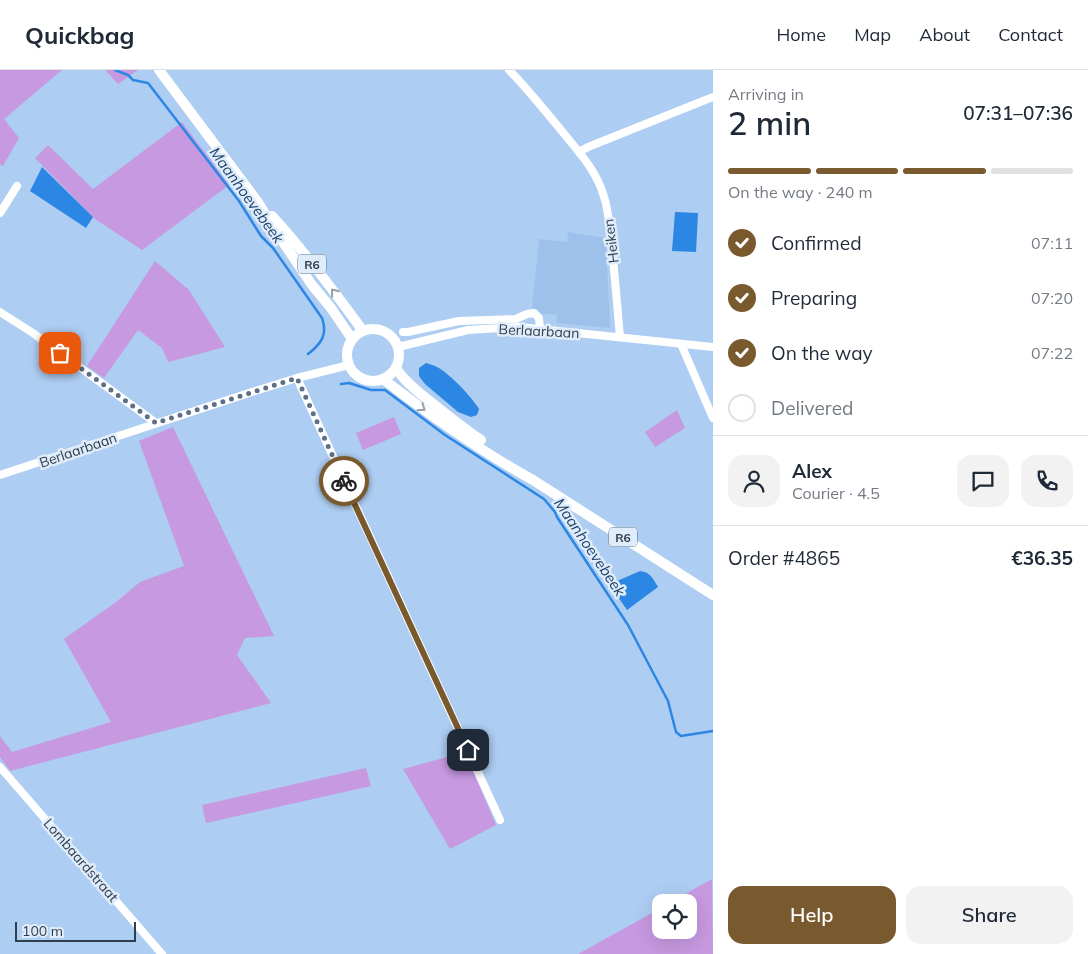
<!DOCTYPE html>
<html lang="en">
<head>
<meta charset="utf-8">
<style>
  body { margin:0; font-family:Mulish,sans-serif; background:#f2f2f3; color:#1f2937; height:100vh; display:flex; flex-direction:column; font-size:19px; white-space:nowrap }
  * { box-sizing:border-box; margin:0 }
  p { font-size:16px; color:#747a83 }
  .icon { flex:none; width:28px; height:28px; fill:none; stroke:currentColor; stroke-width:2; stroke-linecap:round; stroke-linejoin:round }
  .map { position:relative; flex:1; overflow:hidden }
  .details { display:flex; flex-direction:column; background:#fff; width:375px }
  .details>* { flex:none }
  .buttons { position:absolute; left:652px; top:824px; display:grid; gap:10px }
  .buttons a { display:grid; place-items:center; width:45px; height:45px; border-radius:10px; background:#fff; box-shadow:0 5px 20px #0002; font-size:25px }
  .scale { position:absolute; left:15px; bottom:12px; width:121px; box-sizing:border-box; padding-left:5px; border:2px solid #313e4c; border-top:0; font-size:14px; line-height:18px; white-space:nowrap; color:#313e4c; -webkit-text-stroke:4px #dfecfb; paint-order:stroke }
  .pin { position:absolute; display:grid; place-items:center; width:42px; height:42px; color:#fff; margin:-21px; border-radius:10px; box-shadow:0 2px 8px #0006 }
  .courier { position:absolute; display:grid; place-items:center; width:50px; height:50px; margin:-25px; border:4px solid #795a2f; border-radius:50%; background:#fff; color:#222; box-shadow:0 1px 6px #0007 }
  .overview em { font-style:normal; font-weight:600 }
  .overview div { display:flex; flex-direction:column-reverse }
  .overview { display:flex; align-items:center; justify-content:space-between; height:85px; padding:0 15px }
  h1 { font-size:32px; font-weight:600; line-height:38px }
  .bar { display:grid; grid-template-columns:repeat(4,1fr); gap:8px 5px; align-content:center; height:60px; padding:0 15px }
  .bar i { height:6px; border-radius:4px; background:#e0e1e3 }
  .bar .selected { background:#795a2f }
  .bar p { grid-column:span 4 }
  .line { display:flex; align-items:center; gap:12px; padding:0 15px; border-top:1px solid #e0e1e3 }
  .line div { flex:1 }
  .round { display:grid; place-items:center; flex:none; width:52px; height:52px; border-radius:15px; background:#f2f2f3 }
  ol { padding:0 15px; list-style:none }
  li { display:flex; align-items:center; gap:15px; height:55px }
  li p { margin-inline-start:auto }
  li .icon { padding:5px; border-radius:50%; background:#795a2f; color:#fff; stroke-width:4 }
  li:last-child { color:#747a83 }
  li i { width:28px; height:28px; border:2px solid #e0e1e3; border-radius:50% }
  .primary-button { display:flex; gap:10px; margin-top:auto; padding:10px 15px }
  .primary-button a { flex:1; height:58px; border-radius:15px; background:#795a2f; color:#fff; font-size:20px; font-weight:600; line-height:58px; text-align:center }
  .primary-button a+a { background:#f2f2f3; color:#1f2937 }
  header { display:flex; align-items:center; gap:30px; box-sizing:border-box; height:70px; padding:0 25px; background:#fff; border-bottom:1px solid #e0e1e3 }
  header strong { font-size:24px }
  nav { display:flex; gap:28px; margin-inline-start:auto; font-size:18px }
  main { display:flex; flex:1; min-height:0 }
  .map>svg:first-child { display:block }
  .built { fill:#9ec1eb }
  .green { fill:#c799e1 }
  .water { fill:#2c87e4 }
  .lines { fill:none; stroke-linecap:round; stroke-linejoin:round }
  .stream { stroke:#2c87e4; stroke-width:2.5 }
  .minor { stroke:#fff; stroke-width:8 }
  .major { stroke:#fff; stroke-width:10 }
  .oneway { stroke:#989ea6 }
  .done { stroke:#5d7086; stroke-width:5; stroke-dasharray:0 9 }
  .route { stroke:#795a2f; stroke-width:6 }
  .labels { text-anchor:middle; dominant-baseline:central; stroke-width:5; stroke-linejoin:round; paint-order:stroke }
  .shield { fill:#dfecfb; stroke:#657280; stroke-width:1 }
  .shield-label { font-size:12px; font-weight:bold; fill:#313e4c }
  .street-label { font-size:14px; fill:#313e4c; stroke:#dfecfb }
  .water-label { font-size:15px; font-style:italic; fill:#1e4066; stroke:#dfecfb }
</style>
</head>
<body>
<header>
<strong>Quickbag</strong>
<nav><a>Home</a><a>Map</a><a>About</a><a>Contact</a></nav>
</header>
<main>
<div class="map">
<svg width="713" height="884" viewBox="0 0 713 884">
  <rect width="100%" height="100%" fill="#aecdf2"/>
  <polygon class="built" points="568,162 606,168 610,258 556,253 557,245 541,243 538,240 532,238 539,169 567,172"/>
  <g class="green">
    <polygon points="0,0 62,0 4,49 19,68 3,96 0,94"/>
    <polygon points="105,0 138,0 118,14"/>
    <polygon points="182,52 229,115 142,180 95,149 35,88 48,75 93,119"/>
    <polygon points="155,191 189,220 225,277 168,292 162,278 138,260 104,308 87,296"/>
    <polygon points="677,340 685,358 655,377 645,362"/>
    <polygon points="394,347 401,364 363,380 356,363"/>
    <polygon points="173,357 274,566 245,568 237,585 271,633 10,701 0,687 0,666 12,682 111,652 64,569 116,532 140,512 184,496 139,371"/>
    <polygon points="465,682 496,755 450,779 403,699"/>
    <polygon points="366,698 371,716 206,753 202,735"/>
    <polygon points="712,809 713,884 578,884 661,838 661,860 689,860 689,832 671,832"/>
  </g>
  <g class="water">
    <polygon points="42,97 93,147 86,158 30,121"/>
    <polygon points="675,142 698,143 696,182 672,181"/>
    <path d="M426 293C429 294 434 295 437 297 449 303 472 327 479 339L477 345 471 347 458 342 425 314 419 306V298Z"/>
    <path d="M640 501C651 502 653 509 658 517L627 540 616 524 614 517 617 511Z"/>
  </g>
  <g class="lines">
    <g class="stream">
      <path d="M115 0 128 5 133 10 148 13 239 131 261 166 273 178 322 248C328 265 321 274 308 284"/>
      <polyline points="341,314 349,313 371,320 385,320 445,365 544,429 555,442 557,447 628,555 668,631 676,662 681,666 713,661"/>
    </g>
    <g class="minor">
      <path d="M509 0C528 19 544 40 561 60 578 81 597 101 604 127 609 141 609 157 611 172 615 204 617 235 620 267"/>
      <polyline points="579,82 588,77 713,27"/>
      <polyline points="0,143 17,116"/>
      <polyline points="0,242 33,263 156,353"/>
      <polyline points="403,262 408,262 459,251 516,249 527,244 534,243 539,248 540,259"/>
      <polyline points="681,274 713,348"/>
      <polyline points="398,277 468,260 519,257 713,277"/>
      <polyline points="297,308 500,750"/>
      <polyline points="0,405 252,322 297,308 349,295"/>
      <polyline points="0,697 162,884"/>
    </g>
    <g class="major">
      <polyline points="159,0 257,131 279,166 312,215 331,238 352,269"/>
      <path d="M272 146C305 182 334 221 363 261"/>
      <circle cx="373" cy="285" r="26"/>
      <path d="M396 298C403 310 416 320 427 329 445 343 462 357 481 370"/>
      <path d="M383 309C431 346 480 381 533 410L713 525"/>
    </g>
  </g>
  <defs><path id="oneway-chevron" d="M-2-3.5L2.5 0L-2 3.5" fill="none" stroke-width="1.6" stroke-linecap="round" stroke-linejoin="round" transform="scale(1.25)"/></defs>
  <g class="oneway">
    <use href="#oneway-chevron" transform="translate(334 222) rotate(-128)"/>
    <use href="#oneway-chevron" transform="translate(422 338) rotate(35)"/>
  </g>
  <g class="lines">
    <polyline class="done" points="60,283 156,353 297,308 344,411"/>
    <polyline class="route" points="344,411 468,680"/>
  </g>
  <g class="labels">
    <g class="shield">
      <rect x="298" y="184.5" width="28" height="19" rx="4"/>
      <rect x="609" y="457.5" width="28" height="19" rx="4"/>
    </g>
    <g class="shield-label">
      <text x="312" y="194">R6</text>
      <text x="623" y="467">R6</text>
    </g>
    <g class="street-label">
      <text transform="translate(611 171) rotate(-97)">Heiken</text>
      <text transform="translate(539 261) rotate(3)">Berlaarbaan</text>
      <text transform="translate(78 380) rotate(-19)">Berlaarbaan</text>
      <text transform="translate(81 790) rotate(49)">Lombaardstraat</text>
    </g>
    <g class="water-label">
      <text transform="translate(247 125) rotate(54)">Maanhoevebeek</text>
      <text transform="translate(590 477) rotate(56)">Maanhoevebeek</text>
    </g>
  </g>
</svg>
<div class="buttons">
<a><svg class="icon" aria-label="locate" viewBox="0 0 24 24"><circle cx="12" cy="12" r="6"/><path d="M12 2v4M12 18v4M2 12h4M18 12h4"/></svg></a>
</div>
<div class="scale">100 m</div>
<div class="pin" style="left:60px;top:283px;background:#ea580c"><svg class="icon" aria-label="bag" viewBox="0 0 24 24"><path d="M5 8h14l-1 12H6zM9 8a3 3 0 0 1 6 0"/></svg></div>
<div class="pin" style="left:468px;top:680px;background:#1f2937"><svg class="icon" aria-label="home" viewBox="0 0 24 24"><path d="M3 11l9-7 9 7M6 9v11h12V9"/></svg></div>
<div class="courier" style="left:344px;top:411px"><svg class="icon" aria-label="bike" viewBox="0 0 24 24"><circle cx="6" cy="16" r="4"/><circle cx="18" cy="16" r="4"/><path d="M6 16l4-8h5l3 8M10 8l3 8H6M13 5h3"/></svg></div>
</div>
<section class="details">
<div class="overview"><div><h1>2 min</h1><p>Arriving in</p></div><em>07:31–07:36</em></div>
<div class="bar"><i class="selected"></i><i class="selected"></i><i class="selected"></i><i></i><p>On the way · 240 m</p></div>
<ol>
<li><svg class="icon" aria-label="check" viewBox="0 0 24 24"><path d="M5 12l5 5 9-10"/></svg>Confirmed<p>07:11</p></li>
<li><svg class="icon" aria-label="check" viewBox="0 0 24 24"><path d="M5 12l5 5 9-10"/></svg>Preparing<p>07:20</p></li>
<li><svg class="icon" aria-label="check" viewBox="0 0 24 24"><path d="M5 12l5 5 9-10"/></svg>On the way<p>07:22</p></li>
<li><i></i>Delivered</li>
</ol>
<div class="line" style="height:90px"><a class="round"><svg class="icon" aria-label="person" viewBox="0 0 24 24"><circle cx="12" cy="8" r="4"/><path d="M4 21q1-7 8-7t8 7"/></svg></a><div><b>Alex</b><p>Courier · 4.5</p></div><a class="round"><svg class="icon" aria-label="chat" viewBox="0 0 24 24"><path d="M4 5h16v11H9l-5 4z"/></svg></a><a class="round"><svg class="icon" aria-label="phone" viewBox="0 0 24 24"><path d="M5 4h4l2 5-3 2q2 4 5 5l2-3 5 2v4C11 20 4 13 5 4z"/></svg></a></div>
<div class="line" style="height:65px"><div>Order #4865</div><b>€36.35</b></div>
<div class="primary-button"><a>Help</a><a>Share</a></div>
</section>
</main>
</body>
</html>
